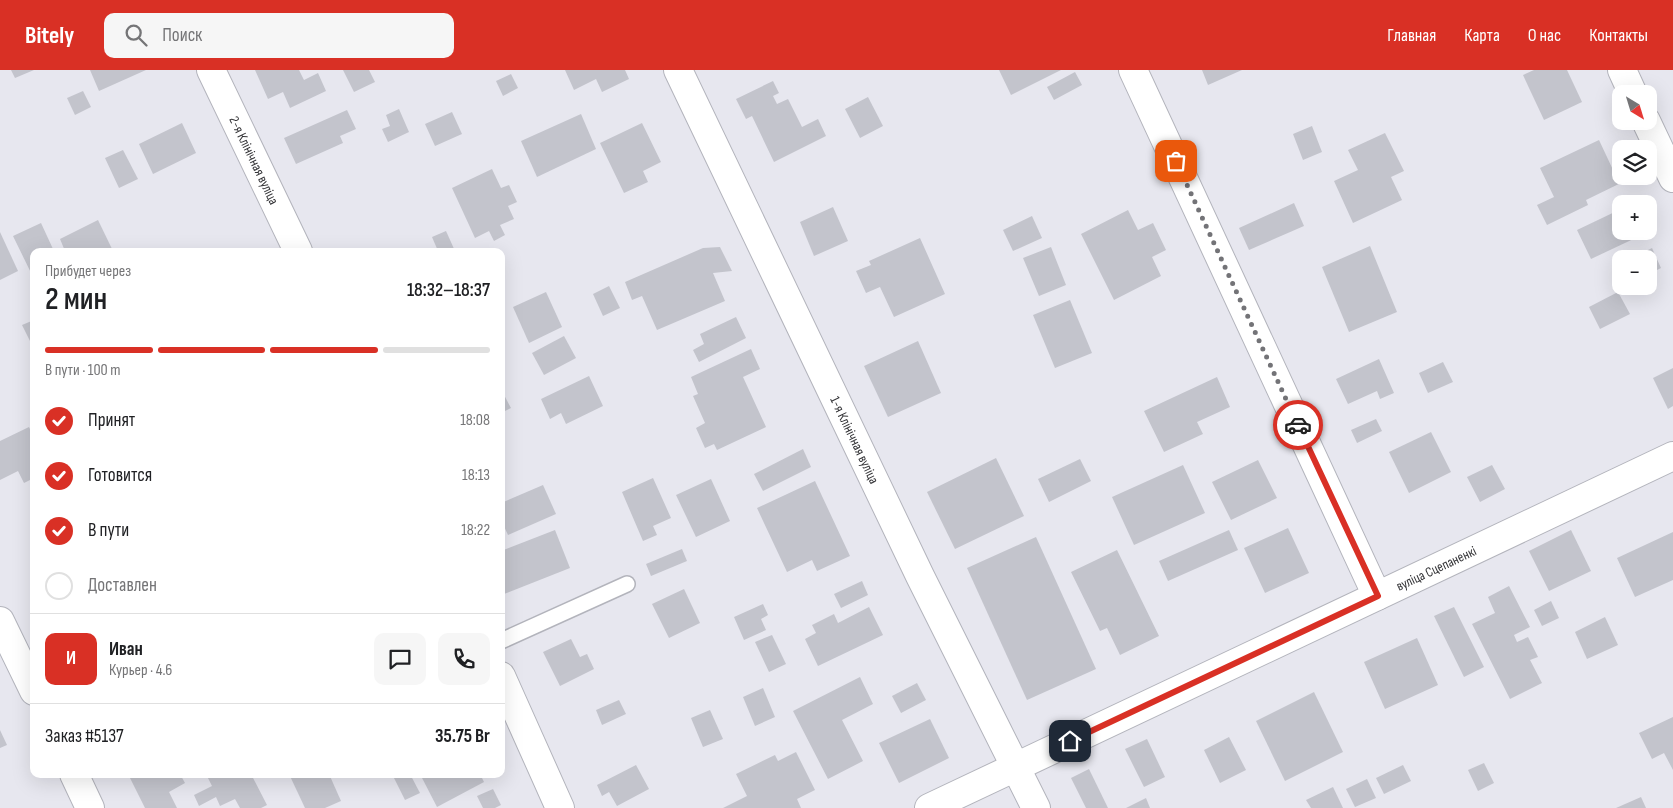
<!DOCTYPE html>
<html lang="ru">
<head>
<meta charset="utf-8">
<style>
  body { margin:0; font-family:"Sofia Sans Condensed",sans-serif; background:#f6f6f6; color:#202124; height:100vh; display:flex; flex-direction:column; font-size:19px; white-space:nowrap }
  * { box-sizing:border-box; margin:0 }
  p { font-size:16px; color:#757577 }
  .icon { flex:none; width:28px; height:28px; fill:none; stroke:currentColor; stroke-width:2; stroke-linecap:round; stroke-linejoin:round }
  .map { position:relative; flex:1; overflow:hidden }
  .panel { position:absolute; left:30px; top:178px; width:475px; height:530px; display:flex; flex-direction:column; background:#fff; border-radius:10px; box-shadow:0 5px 20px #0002 }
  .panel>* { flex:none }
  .needle { width:32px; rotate:142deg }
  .fabs { position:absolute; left:1612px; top:15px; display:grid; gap:10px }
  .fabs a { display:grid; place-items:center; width:45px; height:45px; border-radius:10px; background:#fff; box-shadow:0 5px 20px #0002; font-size:25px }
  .pin { position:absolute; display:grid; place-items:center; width:42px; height:42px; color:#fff; margin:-21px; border-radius:10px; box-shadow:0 2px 8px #0006 }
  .courier { position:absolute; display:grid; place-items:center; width:50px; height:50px; margin:-25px; border:4px solid #d93025; border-radius:50%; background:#fff; color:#222; box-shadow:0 1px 6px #0007 }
  .overview em { font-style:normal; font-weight:600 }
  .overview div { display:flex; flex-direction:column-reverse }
  .overview { display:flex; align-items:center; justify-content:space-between; height:85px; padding:0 15px }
  h1 { font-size:32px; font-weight:600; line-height:38px }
  .bar { display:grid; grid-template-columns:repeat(4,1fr); gap:8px 5px; align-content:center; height:60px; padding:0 15px }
  .bar i { height:6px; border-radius:4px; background:#e0e0e0 }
  .bar .on { background:#d93025 }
  .bar p { grid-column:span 4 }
  .line { display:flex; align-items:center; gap:12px; padding:0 15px; border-top:1px solid #e0e0e0 }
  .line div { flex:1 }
  .round { display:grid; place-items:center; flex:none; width:52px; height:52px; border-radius:10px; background:#f6f6f6 }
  ol { padding:0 15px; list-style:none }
  li { display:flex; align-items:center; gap:15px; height:55px }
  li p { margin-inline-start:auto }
  li .icon { padding:5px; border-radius:50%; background:#d93025; color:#fff; stroke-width:4 }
  li:last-child { color:#757577 }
  li i { width:28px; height:28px; border:2px solid #e0e0e0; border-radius:50% }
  header { display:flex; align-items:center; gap:30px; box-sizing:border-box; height:70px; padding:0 25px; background:#d93025; color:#fff }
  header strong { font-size:24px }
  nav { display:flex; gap:28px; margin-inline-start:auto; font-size:18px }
  .search { width:350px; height:45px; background:#f6f6f6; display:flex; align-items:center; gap:12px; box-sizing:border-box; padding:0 18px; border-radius:10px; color:#757577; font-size:19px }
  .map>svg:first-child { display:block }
  .building { fill:#c3c4cc }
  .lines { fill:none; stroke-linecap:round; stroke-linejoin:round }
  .service-casing { stroke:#b3b4bc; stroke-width:18 }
  .minor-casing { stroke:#b3b4bc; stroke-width:30 }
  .service { stroke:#fff; stroke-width:15 }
  .minor { stroke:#fff; stroke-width:28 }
  .done { stroke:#737377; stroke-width:5; stroke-dasharray:0 9 }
  .route { stroke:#d93025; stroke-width:6 }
  .labels { text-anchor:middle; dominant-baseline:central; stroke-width:5; stroke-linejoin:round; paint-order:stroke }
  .street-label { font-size:14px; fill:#343437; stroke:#f4f4fd }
</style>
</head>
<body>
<header>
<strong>Bitely</strong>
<div class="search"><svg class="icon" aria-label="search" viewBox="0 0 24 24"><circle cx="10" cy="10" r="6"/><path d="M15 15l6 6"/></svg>Поиск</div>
<nav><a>Главная</a><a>Карта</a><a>О нас</a><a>Контакты</a></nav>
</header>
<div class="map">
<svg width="1673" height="738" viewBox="0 0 1673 738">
  <rect width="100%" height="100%" fill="#e7e7ef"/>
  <g class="building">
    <polygon points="11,0 34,0 15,8"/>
    <polygon points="90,0 146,0 99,21"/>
    <polygon points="255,0 299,0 304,10 318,3 326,21 290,38 283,22 268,29"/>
    <polygon points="343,0 369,0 375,12 354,22"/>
    <polygon points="565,0 625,0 629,9 602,22 596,9 574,20"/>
    <polygon points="999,0 1061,0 1011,25"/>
    <polygon points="1202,0 1242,0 1208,15"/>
    <polygon points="1534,0 1567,0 1582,32 1544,50 1523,5"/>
    <polygon points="1075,2 1082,15 1054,30 1047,17"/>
    <polygon points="511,4 518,18 503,26 496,11"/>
    <polygon points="773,11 779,23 773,26 777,34 788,29 802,57 818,49 826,66 774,92 752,46 746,49 736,29"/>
    <polygon points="83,21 91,37 75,45 67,28"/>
    <polygon points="868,27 883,56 860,68 845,39"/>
    <polygon points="399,39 409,62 388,72 382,59 390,56 386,45"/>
    <polygon points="347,40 356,59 340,66 343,73 296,94 284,68"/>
    <polygon points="452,42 462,64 435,76 425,54"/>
    <polygon points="581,44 596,79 537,107 521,71"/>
    <polygon points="182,53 196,83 153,104 139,74"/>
    <polygon points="642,53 661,92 643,101 648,112 624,123 600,73"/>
    <polygon points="1312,56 1322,82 1303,90 1293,64"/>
    <polygon points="1385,63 1404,101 1391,107 1402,130 1353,153 1334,111 1358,100 1348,80"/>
    <polygon points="1599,70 1614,102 1621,98 1621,106 1628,106 1629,109 1586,130 1588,135 1547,155 1537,135 1554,127 1540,98"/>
    <polygon points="123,80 138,109 119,118 105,88"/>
    <polygon points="492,99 501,118 509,115 517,132 508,136 514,149 500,155 505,165 494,171 489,161 475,168 452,118"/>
    <polygon points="1294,133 1304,156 1249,180 1239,158"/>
    <polygon points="833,137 848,171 814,186 800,152"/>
    <polygon points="1621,139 1621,161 1643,161 1644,164 1591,189 1577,160"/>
    <polygon points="1128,140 1138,160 1153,153 1166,180 1152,187 1161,206 1114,230 1081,164"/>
    <polygon points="1032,146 1042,168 1013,181 1003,160"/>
    <polygon points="98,150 113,181 65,181 60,169"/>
    <polygon points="41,153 53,179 47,181 34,181 34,209 13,166"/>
    <polygon points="446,161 455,181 438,181 432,167"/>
    <polygon points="0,162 18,201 0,210"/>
    <polygon points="920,168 945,224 894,247 880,217 866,223 856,201 871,195 869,191"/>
    <polygon points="1370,176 1397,242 1349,262 1322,197"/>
    <polygon points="720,177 732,201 713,203 725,231 657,260 642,226 632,230 625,212 703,178"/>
    <polygon points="1051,177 1066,215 1039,226 1023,188"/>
    <polygon points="1652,178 1661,198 1649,204 1649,189 1630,189"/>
    <polygon points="1621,193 1621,209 1615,196"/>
    <polygon points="609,216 620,238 603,246 593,224"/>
    <polygon points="546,222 562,257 529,273 513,237"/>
    <polygon points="1618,222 1630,244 1600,259 1589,237"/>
    <polygon points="1070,230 1092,283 1055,298 1033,245"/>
    <polygon points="736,247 746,268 699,292 693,280 704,274 700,264"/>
    <polygon points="34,250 34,272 31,273 22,255"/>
    <polygon points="564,266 576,288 544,305 532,283"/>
    <polygon points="918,271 941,323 888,347 864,296"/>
    <polygon points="751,279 760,299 743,307 766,357 717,380 714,374 705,378 696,358 705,353 693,326 698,324 691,307"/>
    <polygon points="1379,289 1394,323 1380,329 1377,321 1348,334 1336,309"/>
    <polygon points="1443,292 1453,312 1428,323 1419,303"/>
    <polygon points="1673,298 1673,336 1668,339 1653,308"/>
    <polygon points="589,306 603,336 566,354 561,343 550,349 541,329"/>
    <polygon points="1217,307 1230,337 1197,352 1203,364 1164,382 1144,341"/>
    <polygon points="503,323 511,338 501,343 501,324"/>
    <polygon points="1376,349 1382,361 1357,373 1351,360"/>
    <polygon points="29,357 34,367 34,408 24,413 18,401 0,410 0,371"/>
    <polygon points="1431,362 1451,402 1409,423 1389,382"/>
    <polygon points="803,379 811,397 763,421 754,404"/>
    <polygon points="996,388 1024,446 955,479 927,422"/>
    <polygon points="1080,389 1091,411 1049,432 1038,409"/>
    <polygon points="1258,390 1277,428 1231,450 1212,412"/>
    <polygon points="1183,395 1205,443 1134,475 1112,427"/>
    <polygon points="1492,395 1505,419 1480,432 1467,407"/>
    <polygon points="653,408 671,448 653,456 657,465 643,471 622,422"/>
    <polygon points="711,409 730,451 696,467 676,425"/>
    <polygon points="815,411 850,486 817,501 812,490 787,502 757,438"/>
    <polygon points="543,415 556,444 508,465 501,450 501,433"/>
    <polygon points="1288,458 1309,503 1265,523 1244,478"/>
    <polygon points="555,460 570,498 504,524 501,517 501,481"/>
    <polygon points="1229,460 1238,480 1168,511 1159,491"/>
    <polygon points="1571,460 1591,501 1549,521 1529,481"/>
    <polygon points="1673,462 1673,510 1635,527 1617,488"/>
    <polygon points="1036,467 1096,599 1027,630 967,498"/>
    <polygon points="682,479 687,491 651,506 646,494"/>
    <polygon points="1117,480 1159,566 1120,585 1107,558 1100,561 1071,502"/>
    <polygon points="862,511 868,525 841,538 834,524"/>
    <polygon points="1509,516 1530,557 1514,565 1517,572 1528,567 1538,587 1530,590 1542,613 1510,629 1472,554 1495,543 1488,527"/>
    <polygon points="684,519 700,553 669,568 652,534"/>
    <polygon points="1551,531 1559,548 1542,556 1534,540"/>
    <polygon points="763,534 768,545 761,549 766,560 744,570 734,547"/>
    <polygon points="869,537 883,565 818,596 805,569 816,563 812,555 834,544 838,553"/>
    <polygon points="1454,537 1484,597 1464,607 1434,546"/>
    <polygon points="1605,547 1618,575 1587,589 1575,562"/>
    <polygon points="772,565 786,594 769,602 755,572"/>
    <polygon points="1417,568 1438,615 1385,639 1364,592"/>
    <polygon points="571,569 580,587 587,584 594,599 560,616 543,582"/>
    <polygon points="860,607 873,634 842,650 863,691 828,709 793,641"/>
    <polygon points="917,613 926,630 901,643 892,626"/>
    <polygon points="763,618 775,647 755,656 743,627"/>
    <polygon points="1314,622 1343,682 1285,711 1256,651"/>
    <polygon points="619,630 626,644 602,655 596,640"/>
    <polygon points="710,640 723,669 703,677 691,648"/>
    <polygon points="1673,647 1673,700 1664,683 1652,689 1639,663"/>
    <polygon points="930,649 949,688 899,713 879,673"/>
    <polygon points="0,660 7,675 0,678"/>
    <polygon points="1229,667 1246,700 1220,713 1204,680"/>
    <polygon points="1147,669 1165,707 1144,717 1125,679"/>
    <polygon points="796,682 815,720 797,729 801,738 723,738 747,726 736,704 775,685 778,691"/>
    <polygon points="1484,693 1494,713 1478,721 1468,700"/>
    <polygon points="636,695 649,719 617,736 609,722 602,726 597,715"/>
    <polygon points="1403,695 1411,711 1384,724 1376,708"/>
    <polygon points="1089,699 1108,738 1086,738 1071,708"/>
    <polygon points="128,704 180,704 185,713 169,722 177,738 145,738"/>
    <polygon points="206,704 232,704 233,705 236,704 251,704 267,735 261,738 240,738 235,729 220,736 216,727 199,736 194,725 212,716"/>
    <polygon points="289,704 329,704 341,731 325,738 305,738"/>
    <polygon points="392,704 410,704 420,723 405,730"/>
    <polygon points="420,704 480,704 484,712 437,737"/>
    <polygon points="1367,709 1376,728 1355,737 1346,719"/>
    <polygon points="1333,717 1343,738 1311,738 1306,730"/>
    <polygon points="493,719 501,735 495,738 483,738 477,726"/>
    <polygon points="1641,727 1646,738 1616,738"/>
    <polygon points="1146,728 1150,738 1126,738"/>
  </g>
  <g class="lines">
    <g class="service-casing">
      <polyline id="service" points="501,571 627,514"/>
    </g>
    <g class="minor-casing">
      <g id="minor">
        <path id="s1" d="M211 0 298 181"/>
        <path id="s2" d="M678 0 920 506 1036 738"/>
        <polyline points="1133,0 1377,526"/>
        <polyline points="1622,0 1633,24"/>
        <polyline points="1646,51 1673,108"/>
        <polyline points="0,551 34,621"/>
        <polyline points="501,606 560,738"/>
        <polyline points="74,704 90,738"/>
        <path id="s3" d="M929 738 1673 386"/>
      </g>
    </g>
    <use href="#service" class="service"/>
    <use href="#minor" class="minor"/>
  </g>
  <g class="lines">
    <polyline class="done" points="1176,91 1298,355"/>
    <polyline class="route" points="1070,671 1378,526 1298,355"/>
  </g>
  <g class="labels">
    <g class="street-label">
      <text stroke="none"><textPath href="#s1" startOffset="100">2-я Клінічная вуліца</textPath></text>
      <text stroke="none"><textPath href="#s2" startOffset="410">1-я Клінічная вуліца</textPath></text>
      <text stroke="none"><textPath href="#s3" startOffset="561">вуліца Сцепаненкі</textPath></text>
    </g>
  </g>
</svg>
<div class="fabs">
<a><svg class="needle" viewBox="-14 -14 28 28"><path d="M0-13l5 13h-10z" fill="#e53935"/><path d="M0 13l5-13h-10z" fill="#757577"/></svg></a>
<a><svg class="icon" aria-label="layers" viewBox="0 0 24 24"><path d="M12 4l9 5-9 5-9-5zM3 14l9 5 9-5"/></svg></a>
<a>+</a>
<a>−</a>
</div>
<div class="pin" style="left:1176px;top:91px;background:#ea580c"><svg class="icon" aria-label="bag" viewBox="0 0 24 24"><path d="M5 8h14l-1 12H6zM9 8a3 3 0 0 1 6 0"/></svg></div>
<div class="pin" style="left:1070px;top:671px;background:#1f2937"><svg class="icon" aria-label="home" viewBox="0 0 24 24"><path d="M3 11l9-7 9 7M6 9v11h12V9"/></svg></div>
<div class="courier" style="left:1298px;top:355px"><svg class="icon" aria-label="car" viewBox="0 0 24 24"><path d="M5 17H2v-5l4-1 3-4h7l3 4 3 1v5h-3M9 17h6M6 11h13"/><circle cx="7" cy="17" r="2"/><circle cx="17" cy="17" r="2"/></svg></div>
<section class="panel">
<div class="overview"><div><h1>2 мин</h1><p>Прибудет через</p></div><em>18:32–18:37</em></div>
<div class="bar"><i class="on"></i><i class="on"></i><i class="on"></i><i></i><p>В пути · 100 m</p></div>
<ol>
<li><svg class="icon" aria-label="check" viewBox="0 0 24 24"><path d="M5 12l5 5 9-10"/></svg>Принят<p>18:08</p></li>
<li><svg class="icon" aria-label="check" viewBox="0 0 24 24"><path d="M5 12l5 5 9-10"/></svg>Готовится<p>18:13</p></li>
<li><svg class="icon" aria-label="check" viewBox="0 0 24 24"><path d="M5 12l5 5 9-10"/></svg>В пути<p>18:22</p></li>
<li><i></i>Доставлен</li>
</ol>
<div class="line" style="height:90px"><b class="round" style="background:#d93025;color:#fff">И</b><div><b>Иван</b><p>Курьер · 4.6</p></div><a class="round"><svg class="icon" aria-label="chat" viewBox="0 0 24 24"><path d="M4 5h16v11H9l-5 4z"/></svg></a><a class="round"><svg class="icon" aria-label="phone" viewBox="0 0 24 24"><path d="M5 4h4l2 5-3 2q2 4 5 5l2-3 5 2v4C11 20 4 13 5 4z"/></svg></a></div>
<div class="line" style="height:65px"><div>Заказ #5137</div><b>35.75 Br</b></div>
</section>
</div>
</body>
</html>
